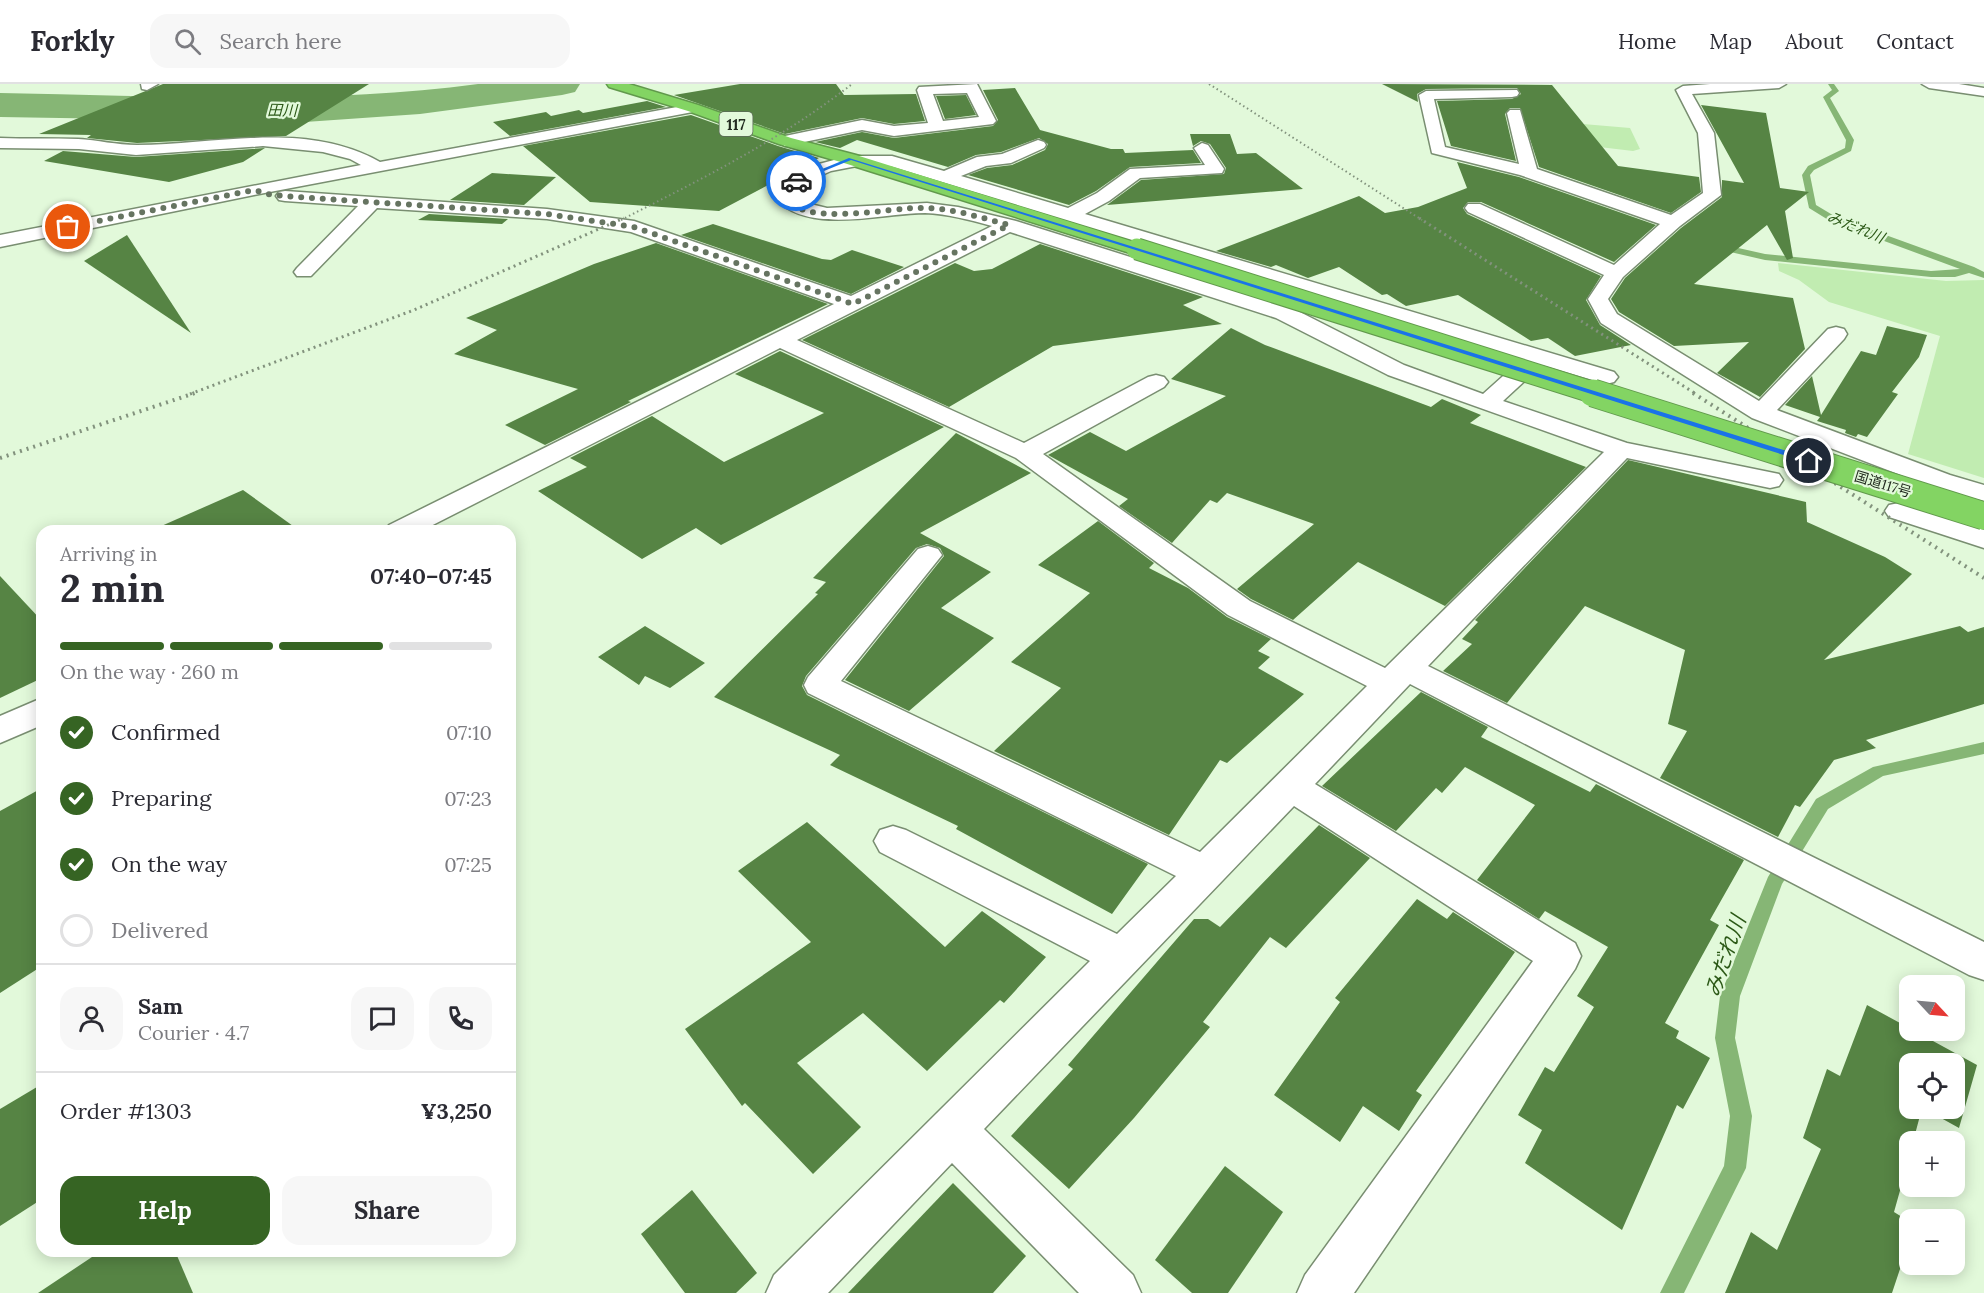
<!DOCTYPE html>
<html lang="en">
<head>
<meta charset="utf-8">
<style>
  body { margin:0; font-family:Lora,"Noto Sans JP",serif; background:#f7f7f7; color:#2b2b33; height:100vh; display:flex; flex-direction:column; font-size:22px; white-space:nowrap }
  * { box-sizing:border-box; margin:0 }
  p { font-size:20px; color:#7c7c81 }
  .icon { flex:none; width:33px; height:33px; fill:none; stroke:currentColor; stroke-width:2; stroke-linecap:round; stroke-linejoin:round }
  .map { position:relative; flex:1; overflow:hidden }
  .panel { position:absolute; left:36px; top:441px; width:480px; height:732px; display:flex; flex-direction:column; background:#fff; border-radius:18px; box-shadow:0 3px 15px #0003 }
  .panel>* { flex:none }
  .needle { width:39px; rotate:116deg }
  .controls { position:absolute; left:1899px; top:891px; display:grid; gap:12px }
  .controls a { display:grid; place-items:center; width:66px; height:66px; border-radius:12px; background:#fff; box-shadow:0 3px 15px #0003; font-size:30px }
  .pin { position:absolute; display:grid; place-items:center; width:51px; height:51px; color:#fff; margin:-26px; border:3px solid #fff; border-radius:50%; box-shadow:0 2px 6px #0007 }
  .courier { position:absolute; display:grid; place-items:center; width:60px; height:60px; margin:-30px; border:4px solid #1a73e8; border-radius:50%; background:#fff; color:#222; box-shadow:0 2px 8px #0007 }
  .summary em { font-style:normal; font-weight:700 }
  .summary div { display:flex; flex-direction:column-reverse }
  .summary { display:flex; align-items:center; justify-content:space-between; height:102px; padding:0 24px }
  h1 { font-size:39px; font-weight:700; line-height:45px }
  .bar { display:grid; grid-template-columns:repeat(4,1fr); gap:9px 6px; align-content:center; height:72px; padding:0 24px }
  .bar i { height:8px; border-radius:4px; background:#e1e1e2 }
  .bar .current { background:#366423 }
  .bar p { grid-column:span 4 }
  .line { display:flex; align-items:center; gap:15px; padding:0 24px; border-top:2px solid #e1e1e2 }
  .line div { flex:1 }
  .round { display:grid; place-items:center; flex:none; width:63px; height:63px; border-radius:18px; background:#f7f7f7 }
  ol { padding:0 24px; list-style:none }
  li { display:flex; align-items:center; gap:18px; height:66px }
  li p { margin-inline-start:auto }
  li .icon { padding:6px; border-radius:50%; background:#366423; color:#fff; stroke-width:4 }
  li:last-child { color:#7c7c81 }
  li i { width:33px; height:33px; border:3px solid #e1e1e2; border-radius:50% }
  .primary-button { display:flex; gap:12px; margin-top:auto; padding:12px 24px }
  .primary-button a { flex:1; height:69px; border-radius:18px; background:#366423; color:#fff; font-size:24px; font-weight:700; line-height:69px; text-align:center }
  .primary-button a+a { background:#f7f7f7; color:#2b2b33 }
  header { display:flex; align-items:center; gap:36px; box-sizing:border-box; height:84px; padding:0 30px; background:#fff; border-bottom:2px solid #e1e1e2 }
  header strong { font-size:28px }
  nav { display:flex; gap:33px; margin-inline-start:auto; font-size:21px }
  .search { width:420px; height:54px; background:#f7f7f7; display:flex; align-items:center; gap:15px; box-sizing:border-box; padding:0 21px; border-radius:18px; color:#7c7c81; font-size:22px }
  .map>svg:first-child { display:block }
  .green { fill:#c1ecb1 }
  .lines { fill:none; stroke-linecap:round; stroke-linejoin:round }
  .stream { fill:#86b675; fill-rule:evenodd }
  .river { fill:#86b675; fill-rule:evenodd }
  .building { fill:#568444 }
  .minor-casing { stroke:#798e71; stroke-width:3 }
  .highway-casing { stroke:#61994c; stroke-width:3 }
  .minor { fill:#fff; fill-rule:evenodd }
  .highway { fill:#83d463; fill-rule:evenodd }
  .rail-far2 { stroke:#82927d; stroke-width:2; stroke-dasharray:1.5 3; stroke-linecap:butt }
  .rail-far1 { stroke:#82927d; stroke-width:3; stroke-dasharray:2 4; stroke-linecap:butt }
  .rail { stroke:#82927d; stroke-width:4; stroke-dasharray:2 5; stroke-linecap:butt }
  .highway-bridge-far1-casing { stroke:#61994c; stroke-width:23; stroke-linecap:butt }
  .highway-bridge-casing { stroke:#61994c; stroke-width:29; stroke-linecap:butt }
  .highway-bridge-far1 { stroke:#83d463; stroke-width:21 }
  .highway-bridge { stroke:#83d463; stroke-width:27 }
  .route { fill:#1a73e8 }
  .done { stroke:#667461; stroke-width:6; stroke-dasharray:0 10.8 }
  .labels { text-anchor:middle; dominant-baseline:central; stroke-width:4.5; stroke-linejoin:round; paint-order:stroke }
  .far-street-label { font-size:14px; fill:#232c20; stroke:#e2f9da }
  .far-water-label { font-size:15px; font-style:italic; fill:#2b5816; stroke:#e2f9da }
  .shield { fill:#e2f9da; stroke:#5c6a58; stroke-width:1.5 }
  .shield-label { font-size:15px; font-weight:bold; fill:#232c20 }
  .near-water-label { font-size:21px; font-style:italic; fill:#2b5816; stroke:#e2f9da }
</style>
</head>
<body>
<header>
<strong>Forkly</strong>
<div class="search"><svg class="icon" aria-label="search" viewBox="0 0 24 24"><circle cx="10" cy="10" r="6"/><path d="M15 15l6 6"/></svg>Search here</div>
<nav><a>Home</a><a>Map</a><a>About</a><a>Contact</a></nav>
</header>
<div class="map">
<svg width="1984" height="1209" viewBox="0 0 1984 1209">
  <rect width="100%" height="100%" fill="#e2f9da"/>
  <g class="green">
    <polygon points="1583,40 1630,44 1640,65 1633,67 1591,62"/>
    <polygon points="1778,179 1946,197 1984,196 1984,394 1908,370 1940,252 1829,218 1799,196 1779,187"/>
  </g>
  <g class="lines">
    <g class="stream">
      <polygon points="1828,0 1834,0 1839,7 1830,14 1854,56 1851,67 1814,86 1810,91 1816,121 1836,133 1974,183 1984,188 1984,194 1969,189 1955,193 1931,193 1765,176 1713,164 1713,160 1716,159 1765,170 1931,187 1960,185 1830,137 1809,124 1802,91 1808,82 1845,64 1846,56 1823,13 1832,6"/>
      <polygon points="1984,658 1984,670 1883,692 1828,725 1782,800 1740,912 1735,954 1752,1032 1746,1084 1684,1209 1660,1209 1724,1082 1730,1032 1715,954 1720,912 1768,793 1816,715 1873,683"/>
    </g>
    <path class="river" d="M478 0H580L575 8 562 11 420 30 305 38 0 33V9C159 12 319 21 478 0Z"/>
  </g>
  <g class="building">
    <polygon points="163,0 369,0 286,52 137,59 87,54 91,51 39,50"/>
    <polygon points="740,0 836,0 844,11 916,10 925,37 894,40 862,34 785,50 674,11"/>
    <polygon points="1382,0 1552,1 1618,82 1699,93 1701,108 1671,129 1539,83 1520,24 1510,24 1505,30 1516,77 1451,62 1437,17 1512,15 1521,10 1517,4 1426,5 1417,10 1418,18"/>
    <polygon points="1015,4 1040,46 1111,65 1123,65 1125,69 1193,66 1201,79 1130,83 1096,107 1069,121 968,91 987,84 1012,81 1045,66 1048,60 1039,54 1001,68 976,71 948,83 857,56 840,64 815,58 862,48 894,54 993,42 998,36 983,6"/>
    <polygon points="966,11 976,31 945,35 936,12"/>
    <polygon points="647,17 666,23 510,52 493,38 546,28 551,32 579,26 583,29"/>
    <polygon points="1701,21 1766,29 1780,104 1809,108 1785,127 1793,174 1787,176 1767,141 1694,200 1793,214 1805,265 1760,313 1717,289 1749,258 1674,262 1619,228 1611,215 1625,194 1681,144 1722,113 1722,96 1744,99"/>
    <polygon points="691,31 778,62 819,74 719,127 590,118 523,62"/>
    <polygon points="1190,50 1230,50 1237,70 1256,69 1303,105 1107,121 1141,96 1224,90 1226,84 1210,60 1201,57 1193,62"/>
    <polygon points="265,64 243,78 169,98 44,77 63,67 136,73"/>
    <polygon points="1457,78 1519,93 1656,141 1614,178 1481,118 1468,118 1463,124 1467,130 1601,192 1586,216 1600,241 1631,261 1575,272 1548,254 1531,257 1458,211 1406,222 1387,210 1382,211 1339,183 1308,194 1276,181 1271,183 1216,167 1359,112 1385,129 1418,123 1467,104"/>
    <polygon points="492,89 556,93 524,121 450,116"/>
    <polygon points="429,130 508,135 502,140 418,136"/>
    <polygon points="713,140 822,175 831,176 852,166 904,183 851,210 681,151"/>
    <polygon points="127,151 191,249 84,177"/>
    <polygon points="656,159 828,220 628,317 631,318 545,361 505,341 578,305 454,270 497,246 466,234 594,180"/>
    <polygon points="1040,160 1203,213 1183,221 1222,240 1053,262 949,323 802,256 955,179 974,187 992,185"/>
    <polygon points="1887,242 1927,251 1919,273 1892,308 1898,310 1867,353 1858,350 1856,353 1845,349 1846,346 1817,337 1820,333 1785,321 1812,292 1821,331 1861,267 1876,271"/>
    <polygon points="1231,244 1265,261 1431,323 1442,315 1481,331 1470,339 1586,383 1445,522 1358,478 1293,536 1251,515 1237,505 1314,440 1227,409 1217,419 1210,416 1172,459 1119,422 1128,415 1048,371 1090,348 1126,367 1226,312 1171,295"/>
    <polygon points="780,267 944,343 721,461 696,444 642,475 538,407 587,383 570,374 652,332 724,378 824,329 735,290"/>
    <polygon points="956,349 1031,389 920,449 991,488 941,524 994,554 909,627 845,596 944,472 940,464 927,460 916,464 806,592 802,602 807,611 1148,780 1112,830 956,745 958,742 830,681 840,671 714,613 818,510 815,509 826,498 813,494"/>
    <polygon points="1628,376 1806,418 1807,438 1885,473 1912,490 1824,576 1960,542 1968,548 1984,543 1984,620 1866,656 1876,664 1834,676 1800,723 1795,721 1778,753 1660,694 1687,647 1668,640 1685,566 1585,522 1507,619 1443,587 1472,560 1462,555 1478,538 1475,536"/>
    <polygon points="243,406 300,447 150,447"/>
    <polygon points="1098,437 1154,479 1149,484 1188,504 1227,533 1271,555 1258,567 1270,573 1258,584 1304,610 1227,679 1220,676 1169,751 994,667 1061,604 1011,578 1090,509 1038,481"/>
    <polygon points="0,492 42,537 42,594 0,614"/>
    <polygon points="645,542 705,579 670,604 645,592 639,601 598,573"/>
    <polygon points="1421,608 1488,643 1481,653 1590,708 1596,700 1744,776 1710,836 1719,841 1665,939 1679,947 1676,954 1710,974 1683,1025 1677,1021 1622,1146 1525,1079 1542,1046 1518,1031 1545,983 1554,988 1594,923 1577,912 1608,863 1545,827 1539,835 1477,796 1535,721 1465,683 1442,709 1436,704 1396,747 1322,702"/>
    <polygon points="42,704 42,882 0,909 0,727"/>
    <polygon points="807,738 945,863 982,827 1046,873 1004,919 1000,916 927,987 863,929 797,979 861,1043 813,1090 745,1019 742,1022 685,945 811,858 738,787"/>
    <polygon points="1319,741 1370,774 1286,864 1270,853 1203,938 1210,943 1134,1034 1069,1105 1011,1052 1073,985 1068,981 1194,835 1208,835 1220,843"/>
    <polygon points="1417,815 1447,835 1453,828 1515,868 1416,1007 1422,1011 1399,1047 1363,1022 1340,1058 1274,1011 1340,918 1335,914"/>
    <polygon points="1867,921 1977,981 1959,1044 1923,1024 1954,1024 1954,980 1910,980 1910,1024 1922,1024 1913,1058 1910,1058 1910,1071 1894,1128 1910,1138 1910,1155 1892,1209 1725,1209 1751,1148 1777,1166 1821,1065 1803,1054 1827,985 1840,992"/>
    <polygon points="42,1000 42,1115 0,1142 0,1025"/>
    <polygon points="1225,1082 1283,1128 1228,1209 1192,1209 1155,1176"/>
    <polygon points="953,1099 1026,1172 993,1209 848,1209"/>
    <polygon points="692,1106 757,1189 736,1209 685,1209 641,1150"/>
    <polygon points="101,1167 175,1167 193,1209 38,1209"/>
  </g>
  <g class="lines">
    <g class="minor-casing">
      <g id="minor">
        <polygon points="141,0 158,0 147,6 142,5"/>
        <path d="M977 0 996 37 993 40 894 52 862 46 785 62 777 57 785 52 862 36 894 42 928 39 917 6 919 3ZM967 9 979 33 943 37 933 10Z"/>
        <polygon points="1710,0 1786,0 1779,4 1692,10 1714,49 1721,111 1680,142 1623,193 1608,215 1617,230 1759,317 1828,245 1836,243 1844,245 1847,250 1844,255 1777,326 1950,391 1984,401 1984,417 1932,403 1752,334 1601,239 1588,215 1604,191 1468,128 1465,124 1468,120 1480,120 1614,181 1660,140 1520,91 1432,69 1419,11 1426,7 1517,6 1519,9 1517,12 1512,13 1434,15 1445,63 1519,80 1507,29 1510,26 1520,26 1537,85 1671,131 1703,109 1698,49 1676,6 1683,2"/>
        <polygon points="1922,0 1959,0 1984,4 1984,12 1929,4"/>
        <path d="M693 20 700 24 698 27 254 111 0 163V151L361 81 350 75 323 68 263 62 136 71 79 65 0 64V54C26 55 52 54 78 55 97 56 117 61 137 61 217 61 305 36 380 78Z"/>
        <path d="M1038 56 1044 58 1046 61 1044 64 1011 79 986 82 961 92 1068 124 1097 109 1130 85 1205 81 1194 64 1202 59 1208 61 1224 85 1222 89 1140 94 1109 117 1085 130 1614 288 1618 293 1614 298 1606 300 1542 281 1503 317 1627 359 1779 390 1783 396 1779 402 1770 404 1627 374 1428 582 1984 858V896L1969 891 1410 600 1315 700 1575 859 1581 872 1575 885 1354 1209H1297L1305 1191 1533 877 1294 722 984 1045 1133 1191 1141 1209H1079L952 1079 828 1209H766L774 1191 1090 877 880 768 874 757 880 746 893 742 906 746 1117 850 1176 792 808 609 804 601 808 593 918 465 928 462 938 465 942 471 841 597 1200 768 1367 602 1228 531 1016 374 780 264 421 447H385L389 441 834 220 631 148 547 135 377 124 311 192H297L294 188 297 184 358 122 285 117 279 116 276 112 279 108 285 107 547 125 634 137 851 212 992 142C970 136 948 130 925 129 881 129 802 153 772 110L780 97 819 80 849 72H892L944 87 977 73 1002 70ZM862 81 890 82 1522 275 1483 310 1404 281 1292 224 1016 137 958 123 927 119 827 124 798 117 790 109 793 104 831 87ZM1010 148 1276 234 1388 291 1604 368 1385 584 1250 517 1043 370 1164 303 1168 298 1164 293 1156 291 1148 293 1024 359 797 256Z"/>
        <polygon points="1899,419 1984,446 1984,464 1889,433 1885,427 1889,421"/>
        <polygon points="42,614 42,641 0,659 0,632"/>
      </g>
    </g>
    <g class="highway-casing">
      <polygon id="highway" points="607,0 629,0 698,21 791,54 856,71 1144,161 1147,165 1144,169 1130,169 844,79 779,60 688,27 609,3"/>
    </g>
    <use href="#minor" class="minor"/>
    <use href="#highway" class="highway"/>
    <g class="rail-far2">
      <polyline points="1209,0 1422,136"/>
      <path d="M621 136C700 96 782 55 852 0"/>
    </g>
    <g class="rail-far1">
      <polyline points="1419,134 1696,310"/>
      <polyline points="190,310 414,226 624,134"/>
    </g>
    <g class="rail">
      <polyline points="1693,309 1984,494"/>
      <polyline points="0,374 195,309"/>
    </g>
    <g class="highway-bridge-far1-casing">
      <polyline id="highway-bridge-far1" points="1137,165 1598,310"/>
    </g>
    <g class="highway-bridge-casing">
      <polyline id="highway-bridge" points="1593,309 1984,432"/>
    </g>
    <use href="#highway-bridge-far1" class="highway-bridge-far1"/>
    <use href="#highway-bridge" class="highway-bridge"/>
  </g>
  <polygon class="route" points="849,74 1812,375 1813,377 1806,378 851,76 797,98 793,97"/>
  <g class="lines">
    <path class="done" d="M68 143 254 106 272 111 312 114 547 130 634 143 853 220 1009 141C982 134 955 125 927 124 890 122 803 146 781 110L786 101 796 97"/>
  </g>
  <g class="labels">
    <g class="far-street-label">
      <text transform="translate(1883 400) rotate(17)">国道117号</text>
    </g>
    <g class="far-water-label">
      <text transform="translate(282 26) rotate(1)">田川</text>
      <text transform="translate(1856 143) rotate(22)">みだれ川</text>
    </g>
    <rect class="shield" x="719.5" y="28" width="33" height="24" rx="4.5"/>
    <g class="shield-label">
      <text x="736" y="40">117</text>
    </g>
    <g class="near-water-label">
      <text transform="translate(1725 872) rotate(-71)">みだれ川</text>
    </g>
  </g>
</svg>
<div class="controls">
<a><svg class="needle" viewBox="-14 -14 28 28"><path d="M0-13l5 13h-10z" fill="#e53935"/><path d="M0 13l5-13h-10z" fill="#7c7c81"/></svg></a>
<a><svg class="icon" aria-label="locate" viewBox="0 0 24 24"><circle cx="12" cy="12" r="6"/><path d="M12 2v4M12 18v4M2 12h4M18 12h4"/></svg></a>
<a>+</a>
<a>−</a>
</div>
<div class="pin" style="left:68px;top:143px;background:#ea580c"><svg class="icon" aria-label="bag" viewBox="0 0 24 24"><path d="M5 8h14l-1 12H6zM9 8a3 3 0 0 1 6 0"/></svg></div>
<div class="pin" style="left:1809px;top:377px;background:#1f2937"><svg class="icon" aria-label="home" viewBox="0 0 24 24"><path d="M3 11l9-7 9 7M6 9v11h12V9"/></svg></div>
<div class="courier" style="left:796px;top:97px"><svg class="icon" aria-label="car" viewBox="0 0 24 24"><path d="M5 17H2v-5l4-1 3-4h7l3 4 3 1v5h-3M9 17h6M6 11h13"/><circle cx="7" cy="17" r="2"/><circle cx="17" cy="17" r="2"/></svg></div>
<section class="panel">
<div class="summary"><div><h1>2 min</h1><p>Arriving in</p></div><em>07:40–07:45</em></div>
<div class="bar"><i class="current"></i><i class="current"></i><i class="current"></i><i></i><p>On the way · 260 m</p></div>
<ol>
<li><svg class="icon" aria-label="check" viewBox="0 0 24 24"><path d="M5 12l5 5 9-10"/></svg>Confirmed<p>07:10</p></li>
<li><svg class="icon" aria-label="check" viewBox="0 0 24 24"><path d="M5 12l5 5 9-10"/></svg>Preparing<p>07:23</p></li>
<li><svg class="icon" aria-label="check" viewBox="0 0 24 24"><path d="M5 12l5 5 9-10"/></svg>On the way<p>07:25</p></li>
<li><i></i>Delivered</li>
</ol>
<div class="line" style="height:108px"><a class="round"><svg class="icon" aria-label="person" viewBox="0 0 24 24"><circle cx="12" cy="8" r="4"/><path d="M4 21q1-7 8-7t8 7"/></svg></a><div><b>Sam</b><p>Courier · 4.7</p></div><a class="round"><svg class="icon" aria-label="chat" viewBox="0 0 24 24"><path d="M4 5h16v11H9l-5 4z"/></svg></a><a class="round"><svg class="icon" aria-label="phone" viewBox="0 0 24 24"><path d="M5 4h4l2 5-3 2q2 4 5 5l2-3 5 2v4C11 20 4 13 5 4z"/></svg></a></div>
<div class="line" style="height:78px"><div>Order #1303</div><b>¥3,250</b></div>
<div class="primary-button"><a>Help</a><a>Share</a></div>
</section>
</div>
</body>
</html>
